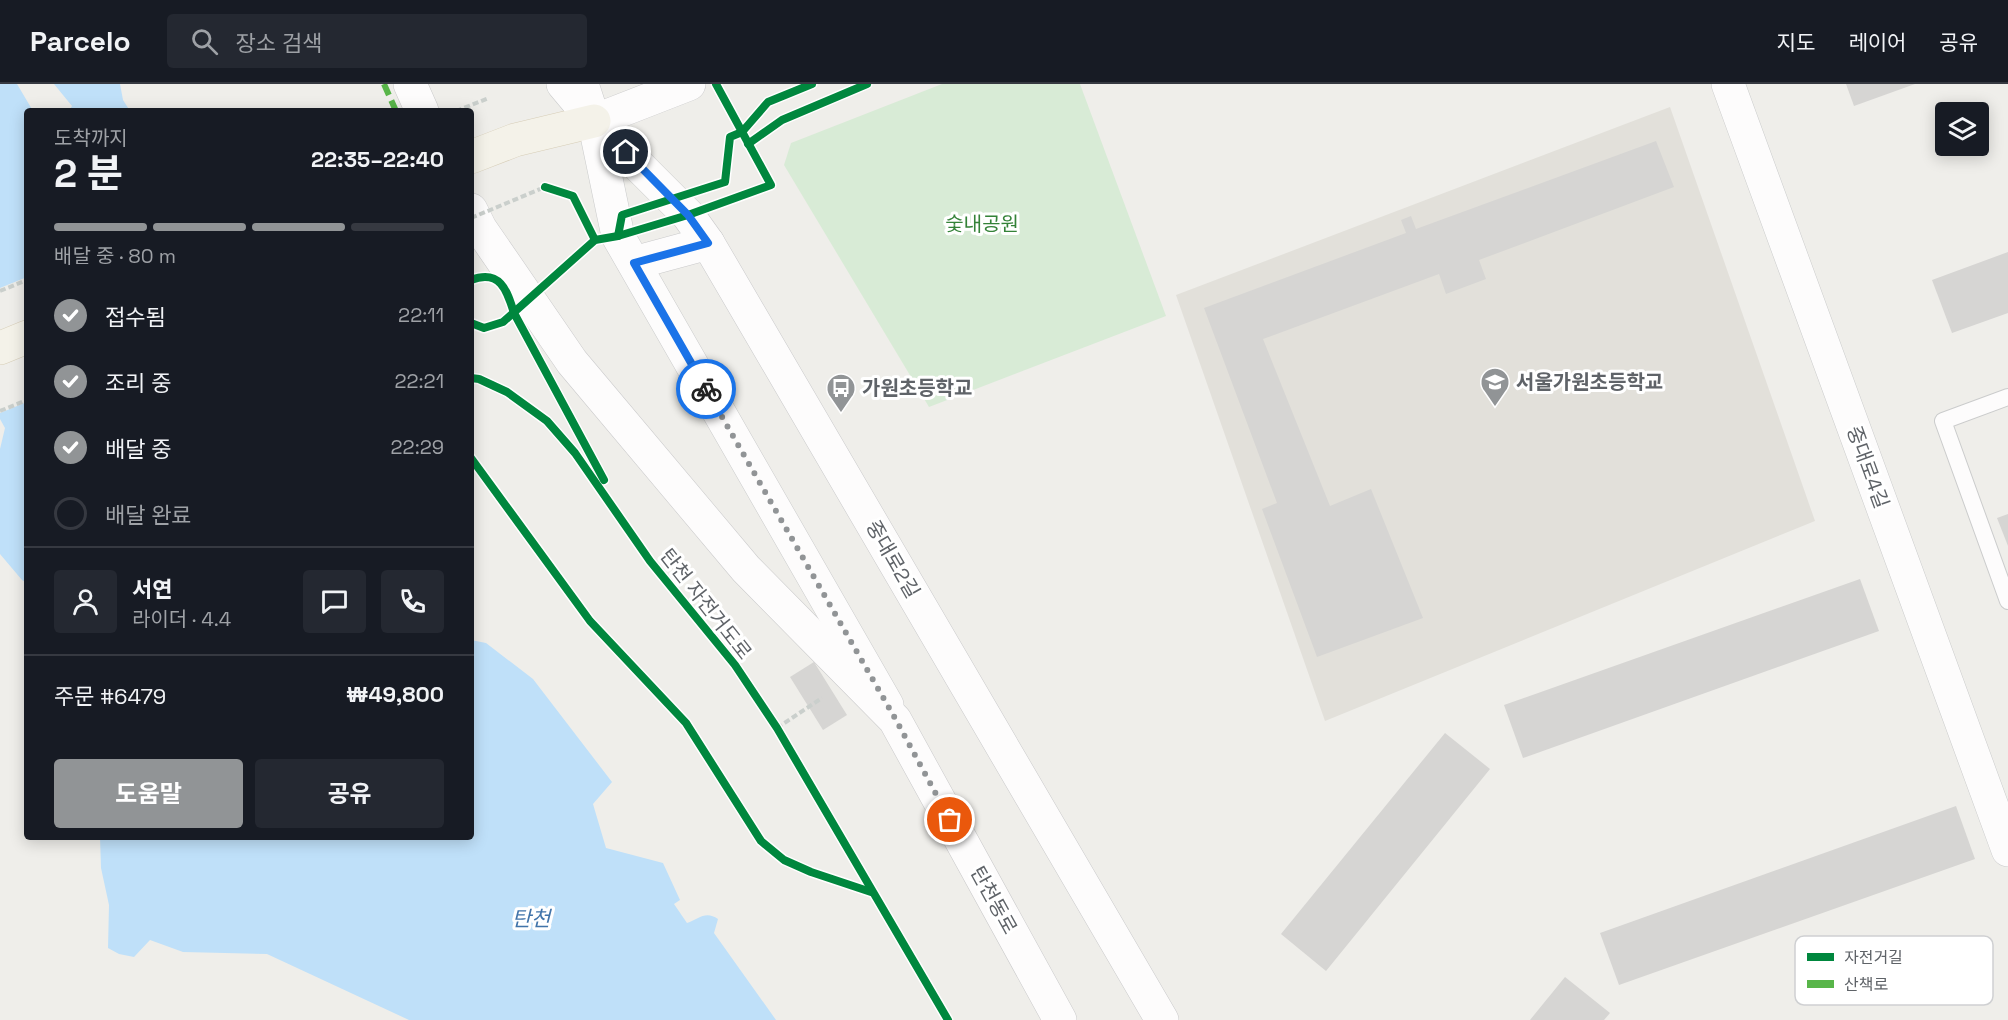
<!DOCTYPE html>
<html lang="ko">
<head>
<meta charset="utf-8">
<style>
  body { margin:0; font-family:"Space Grotesk","Noto Sans KR",sans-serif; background:#242831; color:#f1f3f6; height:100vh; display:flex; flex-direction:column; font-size:22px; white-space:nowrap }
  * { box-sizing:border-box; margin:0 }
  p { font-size:20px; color:#9ea1a6 }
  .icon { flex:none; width:33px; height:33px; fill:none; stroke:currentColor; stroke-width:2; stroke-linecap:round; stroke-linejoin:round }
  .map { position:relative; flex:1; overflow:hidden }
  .details { position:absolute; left:24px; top:24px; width:450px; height:732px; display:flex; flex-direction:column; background:#171b24; border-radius:6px; box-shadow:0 3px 15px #0003 }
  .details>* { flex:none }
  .tools { position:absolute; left:1935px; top:18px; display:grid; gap:12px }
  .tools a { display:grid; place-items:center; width:54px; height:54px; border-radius:6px; background:#171b24; box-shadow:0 3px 15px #0003; font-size:30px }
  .pin { position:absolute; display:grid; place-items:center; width:51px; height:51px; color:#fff; margin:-26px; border:3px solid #fff; border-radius:50%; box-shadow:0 2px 6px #0007 }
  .courier { position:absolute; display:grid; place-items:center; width:60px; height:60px; margin:-30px; border:4px solid #1a73e8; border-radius:50%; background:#fff; color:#222; box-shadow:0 2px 8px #0007 }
  .overview em { font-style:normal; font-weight:700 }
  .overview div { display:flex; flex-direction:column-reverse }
  .overview { display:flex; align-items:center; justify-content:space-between; height:102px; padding:0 30px }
  h1 { font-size:39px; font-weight:700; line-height:45px }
  .bar { display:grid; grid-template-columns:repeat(4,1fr); gap:9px 6px; align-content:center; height:72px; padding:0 30px }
  .bar i { height:8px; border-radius:4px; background:#363941 }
  .bar .selected { background:#919496 }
  .bar p { grid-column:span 4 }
  .line { display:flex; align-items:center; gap:15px; padding:0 30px; border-top:2px solid #363941 }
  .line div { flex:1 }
  .round { display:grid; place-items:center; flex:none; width:63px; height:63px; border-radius:6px; background:#242831 }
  ol { padding:0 30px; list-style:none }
  li { display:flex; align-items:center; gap:18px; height:66px }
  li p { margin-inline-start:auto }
  li .icon { padding:6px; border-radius:50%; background:#919496; color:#fff; stroke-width:4 }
  li:last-child { color:#9ea1a6 }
  li i { width:33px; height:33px; border:3px solid #363941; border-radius:50% }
  .button { display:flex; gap:12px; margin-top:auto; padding:12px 30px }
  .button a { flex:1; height:69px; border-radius:6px; background:#919496; color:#fff; font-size:24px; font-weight:700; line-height:69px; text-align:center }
  .button a+a { background:#242831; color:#f1f3f6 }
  header { display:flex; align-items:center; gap:36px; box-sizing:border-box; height:84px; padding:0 30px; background:#171b24; border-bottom:2px solid #363941 }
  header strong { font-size:28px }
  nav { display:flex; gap:33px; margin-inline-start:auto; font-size:21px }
  .search { width:420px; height:54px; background:#242831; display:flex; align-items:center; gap:15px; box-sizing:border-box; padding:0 21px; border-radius:6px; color:#9ea1a6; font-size:22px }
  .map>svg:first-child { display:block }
  .education { fill:#e2e0da }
  .green { fill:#d8ebd6 }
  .water { fill:#bfe0f9 }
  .pier { fill:#efeeea }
  .building { fill:#d6d5d3 }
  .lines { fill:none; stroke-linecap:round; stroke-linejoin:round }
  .lane-casing { stroke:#cbcccc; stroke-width:18 }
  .street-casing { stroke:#cbcccc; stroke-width:34 }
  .secondary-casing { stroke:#cacacb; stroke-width:34 }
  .primary-casing { stroke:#d7ceb8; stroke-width:34 }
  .path { stroke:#cacfcc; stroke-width:4; stroke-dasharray:6 3; stroke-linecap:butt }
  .lane { stroke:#fdfcfc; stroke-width:16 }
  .street { stroke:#fdfcfc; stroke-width:33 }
  .secondary { stroke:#fdfcfc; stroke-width:33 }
  .primary { stroke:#f4f2e9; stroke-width:33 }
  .path-bridge { stroke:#cacfcc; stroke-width:4; stroke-dasharray:6 3; stroke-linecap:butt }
  .quiet { stroke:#58b549; stroke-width:6; stroke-dasharray:12 6; stroke-linecap:butt }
  .cycleway-casing { stroke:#fff; stroke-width:11 }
  .cycleway { stroke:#00873e; stroke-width:8 }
  .done { stroke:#919496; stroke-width:6; stroke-dasharray:0 10.8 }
  .route { stroke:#1a73e8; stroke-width:8 }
  .labels { text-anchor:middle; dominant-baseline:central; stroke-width:6; stroke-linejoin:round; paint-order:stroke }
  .park-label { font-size:20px; fill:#348238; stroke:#fff }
  .poi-label { font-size:20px; font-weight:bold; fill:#5f6368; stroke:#fff; text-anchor:start }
  .street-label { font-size:20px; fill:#5f6368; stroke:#fff }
  .water-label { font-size:21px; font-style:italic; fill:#4174aa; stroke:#fff }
  .key { fill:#fff; stroke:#cfd0d2; stroke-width:1.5 }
  .key-label { font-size:16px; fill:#5f6368 }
</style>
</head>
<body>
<header>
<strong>Parcelo</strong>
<div class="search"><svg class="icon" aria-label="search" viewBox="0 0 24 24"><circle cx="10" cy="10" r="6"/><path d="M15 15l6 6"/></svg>장소 검색</div>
<nav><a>지도</a><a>레이어</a><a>공유</a></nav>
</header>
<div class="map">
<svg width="2008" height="936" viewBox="0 0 2008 936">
  <rect width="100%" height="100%" fill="#efeeea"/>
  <polygon class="education" points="1670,23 1815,437 1325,637 1176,211"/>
  <polygon class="green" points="942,0 1080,0 1166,232 929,323 784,81 791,59"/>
  <g class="water">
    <polygon points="0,0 17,0 33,27 27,27 27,499 22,496 0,470 0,365 5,344 0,335"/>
    <polygon points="54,0 120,0 123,16 130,27 69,27 72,22"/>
    <path d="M471 556 486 559 533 595 612 698 593 720 606 764 663 779 680 816 674 820 687 839C698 835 706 826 718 835L714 849 776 936H409L267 870 183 868 150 856 134 873 119 870 108 864 109 821 101 784 100 753H471Z"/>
  </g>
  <polygon class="pier" points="27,193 27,318 0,329 0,204"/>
  <g class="building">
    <polygon points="1846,0 1915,0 1854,22"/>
    <polygon points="1656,57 1674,103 1479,176 1486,195 1446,210 1439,190 1263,255 1330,422 1371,405 1423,534 1317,573 1262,425 1277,419 1204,224 1406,149 1401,136 1411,132 1416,145"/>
    <polygon points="2008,168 2008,229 1952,249 1932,196"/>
    <polygon points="2008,430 2008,462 1997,434"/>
    <polygon points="1860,495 1879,547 1523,674 1504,621"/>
    <polygon points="814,578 847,631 823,646 790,593"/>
    <polygon points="1445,649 1490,685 1326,887 1281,850"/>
    <polygon points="1956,722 1975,775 1619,901 1600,849"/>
    <polygon points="1565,893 1610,929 1604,936 1530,936"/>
  </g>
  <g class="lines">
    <g class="lane-casing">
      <polyline id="lane" points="2008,313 1943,337 2008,517"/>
    </g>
    <g class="street-casing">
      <g id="street">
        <polyline points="563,0 594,37 618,152 887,621"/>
        <polyline points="1728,0 2008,766"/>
      </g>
    </g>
    <g class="secondary-casing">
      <g id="secondary">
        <polyline points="410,0 422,27"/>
        <polyline points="582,0 594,37 688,131 708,159 1162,936"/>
        <polyline points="594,37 689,0"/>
        <polyline points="471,126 480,144 572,278 746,485 895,636 1060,936"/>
        <polyline points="634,179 708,159"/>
      </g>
    </g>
    <g class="primary-casing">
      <g id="primary">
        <polyline points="471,73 515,56 594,37"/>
        <polyline points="0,264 27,253"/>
      </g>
    </g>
    <g class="path">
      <polyline points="456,27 489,14"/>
      <polyline points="0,207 27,196"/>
      <polyline points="0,327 27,316"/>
      <polyline points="777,644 822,614"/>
    </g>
    <use href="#lane" class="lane"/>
    <use href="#street" class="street"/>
    <use href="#secondary" class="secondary"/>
    <use href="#primary" class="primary"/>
    <polyline class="path-bridge" points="471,134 545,103"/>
    <polyline class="quiet" points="384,0 396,27"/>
    <g class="cycleway-casing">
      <g id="cycleway">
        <polyline points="748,60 782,36 867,0"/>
        <polyline points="545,103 573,112 595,156"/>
        <polyline points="618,152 622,131 725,98 730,53 742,48 768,18 812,0"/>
        <path d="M471 196C500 185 507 206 514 229L604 396"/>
        <polyline points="471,239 484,244 503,238 595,156 618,152 688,131 771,101 716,0"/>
        <polyline points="471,294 479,295 507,308 547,337 575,369 650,477 735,581 777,644 948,936"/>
        <polyline points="471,374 590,537 686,639 761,757 784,776 811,788 871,808"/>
      </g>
    </g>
    <use href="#cycleway" class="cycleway"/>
  </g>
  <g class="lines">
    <polyline class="done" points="706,305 896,636 950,736"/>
    <polyline class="route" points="626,68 688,131 708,159 634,179 706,305"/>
  </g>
  <defs>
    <g id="school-pin" transform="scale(1.5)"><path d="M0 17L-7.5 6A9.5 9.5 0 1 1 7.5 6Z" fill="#919496" stroke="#fff"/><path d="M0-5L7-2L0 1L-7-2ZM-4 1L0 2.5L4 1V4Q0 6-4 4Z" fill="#fff"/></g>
    <g id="bus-pin" transform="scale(1.5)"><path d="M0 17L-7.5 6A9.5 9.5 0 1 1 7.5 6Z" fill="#919496" stroke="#fff"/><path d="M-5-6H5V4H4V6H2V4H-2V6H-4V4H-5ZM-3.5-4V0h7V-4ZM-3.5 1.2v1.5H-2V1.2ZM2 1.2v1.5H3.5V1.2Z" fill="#fff"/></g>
  </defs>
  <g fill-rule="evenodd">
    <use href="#school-pin" x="1495" y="298"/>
    <use href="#bus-pin" x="841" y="304"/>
  </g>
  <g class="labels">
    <g class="park-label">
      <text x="982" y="140">숯내공원</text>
    </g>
    <g class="poi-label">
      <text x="1516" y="298">서울가원초등학교</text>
      <text x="862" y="304">가원초등학교</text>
    </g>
    <g class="street-label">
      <text transform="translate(1868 383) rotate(70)">중대로4길</text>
      <text transform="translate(893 475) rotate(60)">중대로2길</text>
      <text transform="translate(706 520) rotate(52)">탄천 자전거도로</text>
      <text transform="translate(994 816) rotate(61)">탄천동로</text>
    </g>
    <g class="water-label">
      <text x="531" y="834">탄천</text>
    </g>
  </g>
  <rect x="1795" y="852" width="198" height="69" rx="9" class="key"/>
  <rect x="1807" y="869" width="27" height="8" fill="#00873e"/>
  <rect x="1807" y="896" width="27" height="8" fill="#58b549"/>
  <g class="key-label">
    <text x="1844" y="879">자전거길</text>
    <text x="1844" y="906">산책로</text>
  </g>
</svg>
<div class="tools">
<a><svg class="icon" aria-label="layers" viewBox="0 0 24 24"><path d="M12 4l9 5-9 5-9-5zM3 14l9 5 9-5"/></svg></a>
</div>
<div class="pin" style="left:950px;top:736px;background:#ea580c"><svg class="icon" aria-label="bag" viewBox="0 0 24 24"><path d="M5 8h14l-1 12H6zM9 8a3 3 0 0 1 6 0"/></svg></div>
<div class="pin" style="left:626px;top:68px;background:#1f2937"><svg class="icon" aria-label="home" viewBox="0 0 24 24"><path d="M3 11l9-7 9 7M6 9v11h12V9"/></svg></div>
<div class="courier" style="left:706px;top:305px"><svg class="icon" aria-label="bike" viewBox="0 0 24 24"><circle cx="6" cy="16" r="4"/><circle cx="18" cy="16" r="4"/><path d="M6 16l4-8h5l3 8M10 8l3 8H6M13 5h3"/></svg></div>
<section class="details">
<div class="overview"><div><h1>2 분</h1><p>도착까지</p></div><em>22:35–22:40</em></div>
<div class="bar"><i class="selected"></i><i class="selected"></i><i class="selected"></i><i></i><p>배달 중 · 80 m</p></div>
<ol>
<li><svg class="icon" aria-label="check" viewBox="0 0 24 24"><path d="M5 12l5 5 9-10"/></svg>접수됨<p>22:11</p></li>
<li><svg class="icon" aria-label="check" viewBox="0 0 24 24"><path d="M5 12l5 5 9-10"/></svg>조리 중<p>22:21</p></li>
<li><svg class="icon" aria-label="check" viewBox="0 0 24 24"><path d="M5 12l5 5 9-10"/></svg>배달 중<p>22:29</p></li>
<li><i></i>배달 완료</li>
</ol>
<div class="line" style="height:108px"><a class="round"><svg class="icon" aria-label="person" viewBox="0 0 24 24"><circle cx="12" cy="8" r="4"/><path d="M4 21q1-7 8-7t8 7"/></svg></a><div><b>서연</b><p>라이더 · 4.4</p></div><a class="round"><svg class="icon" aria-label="chat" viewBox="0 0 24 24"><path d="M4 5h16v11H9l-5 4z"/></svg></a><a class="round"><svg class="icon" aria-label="phone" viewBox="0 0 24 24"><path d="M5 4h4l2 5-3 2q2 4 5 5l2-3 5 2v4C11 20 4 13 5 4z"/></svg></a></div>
<div class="line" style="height:78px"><div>주문 #6479</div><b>₩49,800</b></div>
<div class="button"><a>도움말</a><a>공유</a></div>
</section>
</div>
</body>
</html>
